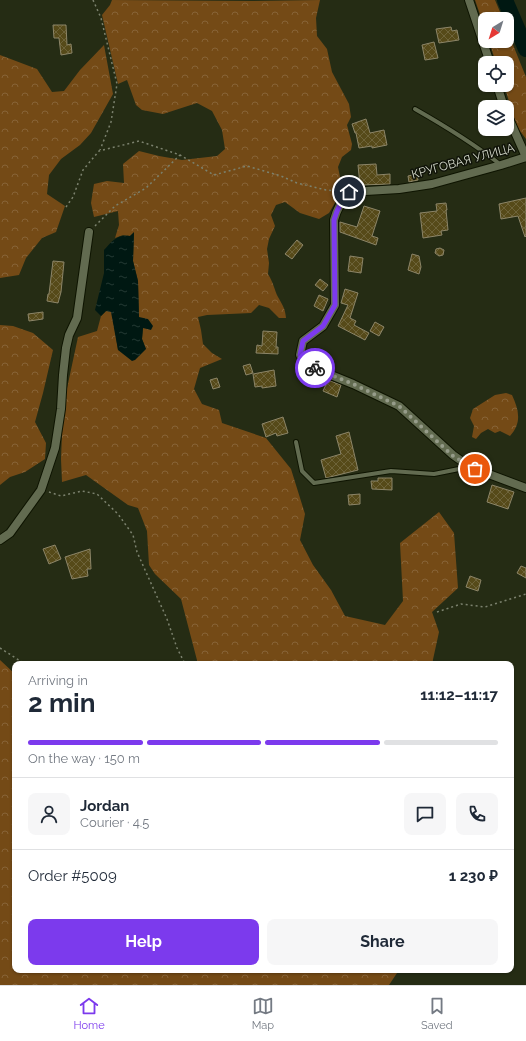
<!DOCTYPE html>
<html lang="en">
<head>
<meta charset="utf-8">
<style>
  body { margin:0; font-family:Raleway,sans-serif; background:#f6f6f7; color:#1f2937; height:100vh; display:flex; flex-direction:column; font-size:15px; white-space:nowrap }
  * { box-sizing:border-box; margin:0 }
  p { font-size:13px; color:#747a83 }
  .icon { flex:none; width:22px; height:22px; fill:none; stroke:currentColor; stroke-width:2; stroke-linecap:round; stroke-linejoin:round }
  .map { position:relative; flex:1; overflow:hidden }
  .panel { position:absolute; left:12px; top:661px; width:502px; height:312px; display:flex; flex-direction:column; background:#fff; border-radius:8px; box-shadow:0 1px 3px #0004 }
  .panel>* { flex:none }
  .needle { width:26px; rotate:218deg }
  .controls { position:absolute; left:478px; top:12px; display:grid; gap:8px }
  .controls a { display:grid; place-items:center; width:36px; height:36px; border-radius:8px; background:#fff; box-shadow:0 1px 3px #0004; font-size:20px }
  .pin { position:absolute; display:grid; place-items:center; width:34px; height:34px; color:#fff; margin:-17px; border:2px solid #fff; border-radius:50%; box-shadow:0 1px 4px #0007 }
  .courier { position:absolute; display:grid; place-items:center; width:40px; height:40px; margin:-20px; border:3px solid #7c3aed; border-radius:50%; background:#fff; color:#222; box-shadow:0 1px 5px #0007 }
  .headline em { font-style:normal; font-weight:700 }
  .headline div { display:flex; flex-direction:column-reverse }
  .headline { display:flex; align-items:center; justify-content:space-between; height:68px; padding:0 16px }
  h1 { font-size:26px; font-weight:700; line-height:30px }
  .bar { display:grid; grid-template-columns:repeat(4,1fr); gap:6px 4px; align-content:center; height:48px; padding:0 16px }
  .bar i { height:5px; border-radius:3px; background:#e0e1e3 }
  .bar .selected { background:#7c3aed }
  .bar p { grid-column:span 4 }
  .line { display:flex; align-items:center; gap:10px; padding:0 16px; border-top:1px solid #e0e1e3 }
  .line div { flex:1 }
  .round { display:grid; place-items:center; flex:none; width:42px; height:42px; border-radius:8px; background:#f6f6f7 }
  .primary-button { display:flex; gap:8px; margin-top:auto; padding:8px 16px }
  .primary-button a { flex:1; height:46px; border-radius:8px; background:#7c3aed; color:#fff; font-size:16px; font-weight:700; line-height:46px; text-align:center }
  .primary-button a+a { background:#f6f6f7; color:#1f2937 }
  .tabs { display:flex; justify-content:space-around; align-items:center; height:56px; border-top:1px solid #e0e1e3; background:#fff; font-size:11px; color:#747a83 }
  .tabs a { display:grid; justify-items:center; gap:2px }
  .tabs .selected { color:#7c3aed }
  .map>svg:first-child { display:block }
  .forest { fill:url(#forest-crowns) }
  .water { fill:url(#water-ripples) }
  .lines { fill:none; stroke-linecap:round; stroke-linejoin:round }
  .river { stroke:#001812; stroke-width:16 }
  .building { fill:url(#building-cross-hatch); stroke:#8c8568 }
  .lane-casing { stroke:#0e1401; stroke-width:6 }
  .street-casing { stroke:#0e1401; stroke-width:10 }
  .path { stroke:#7c826e; stroke-width:1.5; stroke-dasharray:2 3; stroke-linecap:butt }
  .lane { stroke:#626b50; stroke-width:4 }
  .street { stroke:#626b50; stroke-width:8 }
  .done { stroke:#969c8a; stroke-width:4; stroke-dasharray:0 7.2 }
  .route { stroke:#7c3aed; stroke-width:5 }
  .labels { text-anchor:middle; dominant-baseline:central; stroke-width:3; stroke-linejoin:round; paint-order:stroke }
  .street-label { font-size:12px; fill:#d3d8c9; stroke:#101309 }
</style>
</head>
<body>
<div class="map">
<svg width="526" height="985" viewBox="0 0 526 985">
  <defs>
    <pattern id="forest-crowns" width="20" height="18" patternUnits="userSpaceOnUse"><rect width="20" height="18" fill="#744a16"/><path d="M2 6a3 3 0 1 1 6 0M12 15a3 3 0 1 1 6 0" fill="none" stroke="#876337"/></pattern>
    <pattern id="water-ripples" width="26" height="14" patternUnits="userSpaceOnUse"><rect width="26" height="14" fill="#001812"/><path d="M2 4q2-2 4 0t4 0M15 11q2-2 4 0t4 0" fill="none" stroke="#243933"/></pattern>
    <pattern id="building-cross-hatch" width="8" height="8" patternUnits="userSpaceOnUse"><rect width="8" height="8" fill="#564a19"/><path d="M0 0l8 8M0 8l8-8" fill="none" stroke="#6d6339"/></pattern>
  </defs>
  <rect width="100%" height="100%" fill="#252c14"/>
  <g class="forest">
    <path d="M112 0 251 1 320 0 316 18 317 36 327 49 332 72 349 104 351 117 347 125 352 144 351 150 342 157 338 167 341 182 339 196 329 213 319 219 300 213 285 202 276 205 271 215 275 226 269 239 267 249 269 263 268 274C274 284 274 289 278 297 283 306 285 308 286 318H279L269 308 259 305 251 313 207 315 198 317 201 330 203 344 212 353 222 359 200 368 194 389 202 404 219 410 222 423 266 438 291 469 305 514 300 540 313 565 331 590 345 616 385 625 403 601 400 543 439 512 454 533 458 588 432 612 439 632 432 664H198L181 599 155 574 149 565 147 531 138 508 128 505 86 475 62 482 61 459 63 407 78 337 97 331 101 316 106 311 112 312 118 350 146 349 142 339 143 328 139 317 138 281 133 261 134 233 130 236 123 235 115 238 119 225 118 211 94 217 91 203 94 184 107 181 124 183 123 164 139 151 159 156 182 160 217 156 225 149 222 130 212 111 197 103 163 114 142 110 136 105 127 80 118 84 102 15 110 5Z"/>
    <polygon points="475,0 495,0 503,19 485,19 485,29"/>
    <polygon points="507,30 526,77 526,139 517,127 504,85 507,85 507,63 496,63 489,41 507,41"/>
    <polygon points="104,45 113,94 91,133 80,145 61,159 49,175 47,194 65,206 56,232 42,238 26,258 19,275 0,278 0,55 37,69 52,92 64,91 80,70"/>
    <polygon points="0,325 13,326 33,333 53,350 43,393 35,422 46,443 45,459 25,472 10,477 0,485"/>
    <path d="M506 393 512 395C519 410 522 423 510 436L500 431 495 433 488 429 481 433 476 439 472 437 474 426 470 418 473 409 495 395Z"/>
    <polygon points="0,660 15,674 15,970 399,970 389,985 0,985"/>
  </g>
  <path class="water" d="M134 232 133 261 138 281 139 317 148 319 153 326 151 330 143 328 142 339 146 349 135 360 132 361 118 350 111 312 106 311 101 316 95 310 104 273V250C112 241 117 234 130 236Z"/>
  <g class="lines">
    <polyline class="river" points="505,0 526,49"/>
  </g>
  <g class="building">
    <polygon points="53,25 66,25 67,45 71,44 72,53 61,55 59,38 54,38"/>
    <polygon points="451,27 452,31 457,30 459,40 439,43 436,29"/>
    <polygon points="434,42 438,58 425,60 422,45"/>
    <polygon points="366,119 370,133 384,130 387,145 372,148 372,146 359,148 356,133 355,133 352,124"/>
    <polygon points="376,164 377,175 390,174 390,184 360,185 358,165"/>
    <polygon points="417,174 418,180 409,182 408,176"/>
    <polygon points="526,198 526,236 525,237 518,216 501,219 499,204"/>
    <polygon points="446,203 447,210 446,210 448,230 441,231 442,235 423,238 420,213 437,211 436,204"/>
    <polygon points="364,206 380,211 372,236 378,238 376,245 340,232 340,222 357,227"/>
    <polygon points="297,240 303,245 292,259 285,254"/>
    <polygon points="440,248 444,250 443,255 439,256 435,253 436,249"/>
    <polygon points="412,254 419,256 421,267 419,274 408,270"/>
    <polygon points="350,256 363,258 361,273 348,271"/>
    <polygon points="53,261 64,262 61,292 58,303 47,301 48,294 49,294"/>
    <polygon points="320,279 328,285 323,291 315,285"/>
    <polygon points="345,289 358,293 350,318 356,321 354,325 369,333 365,340 338,326 348,305 341,303"/>
    <polygon points="319,295 328,299 323,311 314,306"/>
    <polygon points="43,312 43,319 29,321 28,314"/>
    <polygon points="375,322 384,327 379,336 370,331"/>
    <polygon points="263,331 277,332 276,347 278,347 278,354 256,353 257,345 262,346"/>
    <polygon points="325,357 333,360 330,368 322,365"/>
    <polygon points="250,364 253,373 246,375 243,366"/>
    <polygon points="274,370 276,386 262,388 262,386 255,387 253,374"/>
    <polygon points="217,378 220,387 213,389 210,380"/>
    <polygon points="328,380 341,385 337,397 323,391"/>
    <polygon points="283,417 288,433 277,436 276,433 266,437 262,424"/>
    <polygon points="349,432 358,470 326,478 321,460 341,454 336,436"/>
    <polygon points="378,478 392,478 392,490 372,489 371,481 378,481"/>
    <polygon points="492,485 514,492 508,509 487,502"/>
    <polygon points="360,494 360,504 349,505 348,495"/>
    <polygon points="55,545 61,559 49,564 43,549"/>
    <polygon points="90,549 91,569 87,569 88,576 72,579 65,557"/>
    <polygon points="521,566 526,568 526,578 517,573"/>
    <polygon points="470,576 481,580 478,591 466,587"/>
  </g>
  <g class="lines">
    <g class="lane-casing">
      <g id="lane">
        <path d="M415 109C445 126 474 144 501 165"/>
        <polyline points="296,442 302,471 314,483 391,471 434,474 469,467"/>
      </g>
    </g>
    <g class="street-casing">
      <g id="street">
        <polyline points="469,0 490,63"/>
        <polyline points="497,85 504,107"/>
        <polyline points="507,114 526,157"/>
        <path d="M526 157 501 165 432 184 399 189 349 192C341 201 337 209 334 220L335 305 323 326 303 341 300 355 307 363 321 371 353 384 399 406 453 455 470 467 526 488"/>
        <polyline points="0,540 10,533 41,490 55,448 61,409 63,375 66,348 69,335 77,318 89,232"/>
      </g>
    </g>
    <g class="path">
      <polyline points="93,0 101,18 117,84 111,122 100,150"/>
      <polyline points="66,207 73,197 83,170 99,151 139,141 180,155 214,175 247,166 281,176 297,183 326,190 339,191"/>
      <polyline points="95,226 115,206 146,188 180,155"/>
      <polyline points="49,492 61,496 82,491 97,494 118,514 133,535 137,552 167,619 177,648 185,664"/>
      <polyline points="437,612 461,604 485,607 526,594"/>
      <polyline points="0,648 25,664"/>
    </g>
    <use href="#lane" class="lane"/>
    <use href="#street" class="street"/>
  </g>
  <g class="lines">
    <polyline class="done" points="315,368 353,384 399,406 453,456 475,469"/>
    <path class="route" d="M315 368 307 363 300 355 303 341 323 326 335 305 334 220C337 209 341 201 349 192"/>
  </g>
  <g class="labels">
    <g class="street-label">
      <text transform="translate(463 161) rotate(-15)">КРУГОВАЯ УЛИЦА</text>
    </g>
  </g>
</svg>
<div class="controls">
<a><svg class="needle" viewBox="-14 -14 28 28"><path d="M0-13l5 13h-10z" fill="#e53935"/><path d="M0 13l5-13h-10z" fill="#747a83"/></svg></a>
<a><svg class="icon" aria-label="locate" viewBox="0 0 24 24"><circle cx="12" cy="12" r="6"/><path d="M12 2v4M12 18v4M2 12h4M18 12h4"/></svg></a>
<a><svg class="icon" aria-label="layers" viewBox="0 0 24 24"><path d="M12 4l9 5-9 5-9-5zM3 14l9 5 9-5"/></svg></a>
</div>
<div class="pin" style="left:475px;top:469px;background:#ea580c"><svg class="icon" aria-label="bag" viewBox="0 0 24 24"><path d="M5 8h14l-1 12H6zM9 8a3 3 0 0 1 6 0"/></svg></div>
<div class="pin" style="left:349px;top:192px;background:#1f2937"><svg class="icon" aria-label="home" viewBox="0 0 24 24"><path d="M3 11l9-7 9 7M6 9v11h12V9"/></svg></div>
<div class="courier" style="left:315px;top:368px"><svg class="icon" aria-label="bike" viewBox="0 0 24 24"><circle cx="6" cy="16" r="4"/><circle cx="18" cy="16" r="4"/><path d="M6 16l4-8h5l3 8M10 8l3 8H6M13 5h3"/></svg></div>
<section class="panel">
<div class="headline"><div><h1>2 min</h1><p>Arriving in</p></div><em>11:12–11:17</em></div>
<div class="bar"><i class="selected"></i><i class="selected"></i><i class="selected"></i><i></i><p>On the way · 150 m</p></div>
<div class="line" style="height:72px"><a class="round"><svg class="icon" aria-label="person" viewBox="0 0 24 24"><circle cx="12" cy="8" r="4"/><path d="M4 21q1-7 8-7t8 7"/></svg></a><div><b>Jordan</b><p>Courier · 4.5</p></div><a class="round"><svg class="icon" aria-label="chat" viewBox="0 0 24 24"><path d="M4 5h16v11H9l-5 4z"/></svg></a><a class="round"><svg class="icon" aria-label="phone" viewBox="0 0 24 24"><path d="M5 4h4l2 5-3 2q2 4 5 5l2-3 5 2v4C11 20 4 13 5 4z"/></svg></a></div>
<div class="line" style="height:52px"><div>Order #5009</div><b>1 230 ₽</b></div>
<div class="primary-button"><a>Help</a><a>Share</a></div>
</section>
</div>
<nav class="tabs">
<a class="selected"><svg class="icon" aria-label="home" viewBox="0 0 24 24"><path d="M3 11l9-7 9 7M6 9v11h12V9"/></svg>Home</a>
<a><svg class="icon" aria-label="map" viewBox="0 0 24 24"><path d="M3 6l6-2 6 2 6-2v14l-6 2-6-2-6 2zM9 4v14M15 6v14"/></svg>Map</a>
<a><svg class="icon" aria-label="saved" viewBox="0 0 24 24"><path d="M7 4h10v16l-5-4-5 4z"/></svg>Saved</a>
</nav>
</body>
</html>
